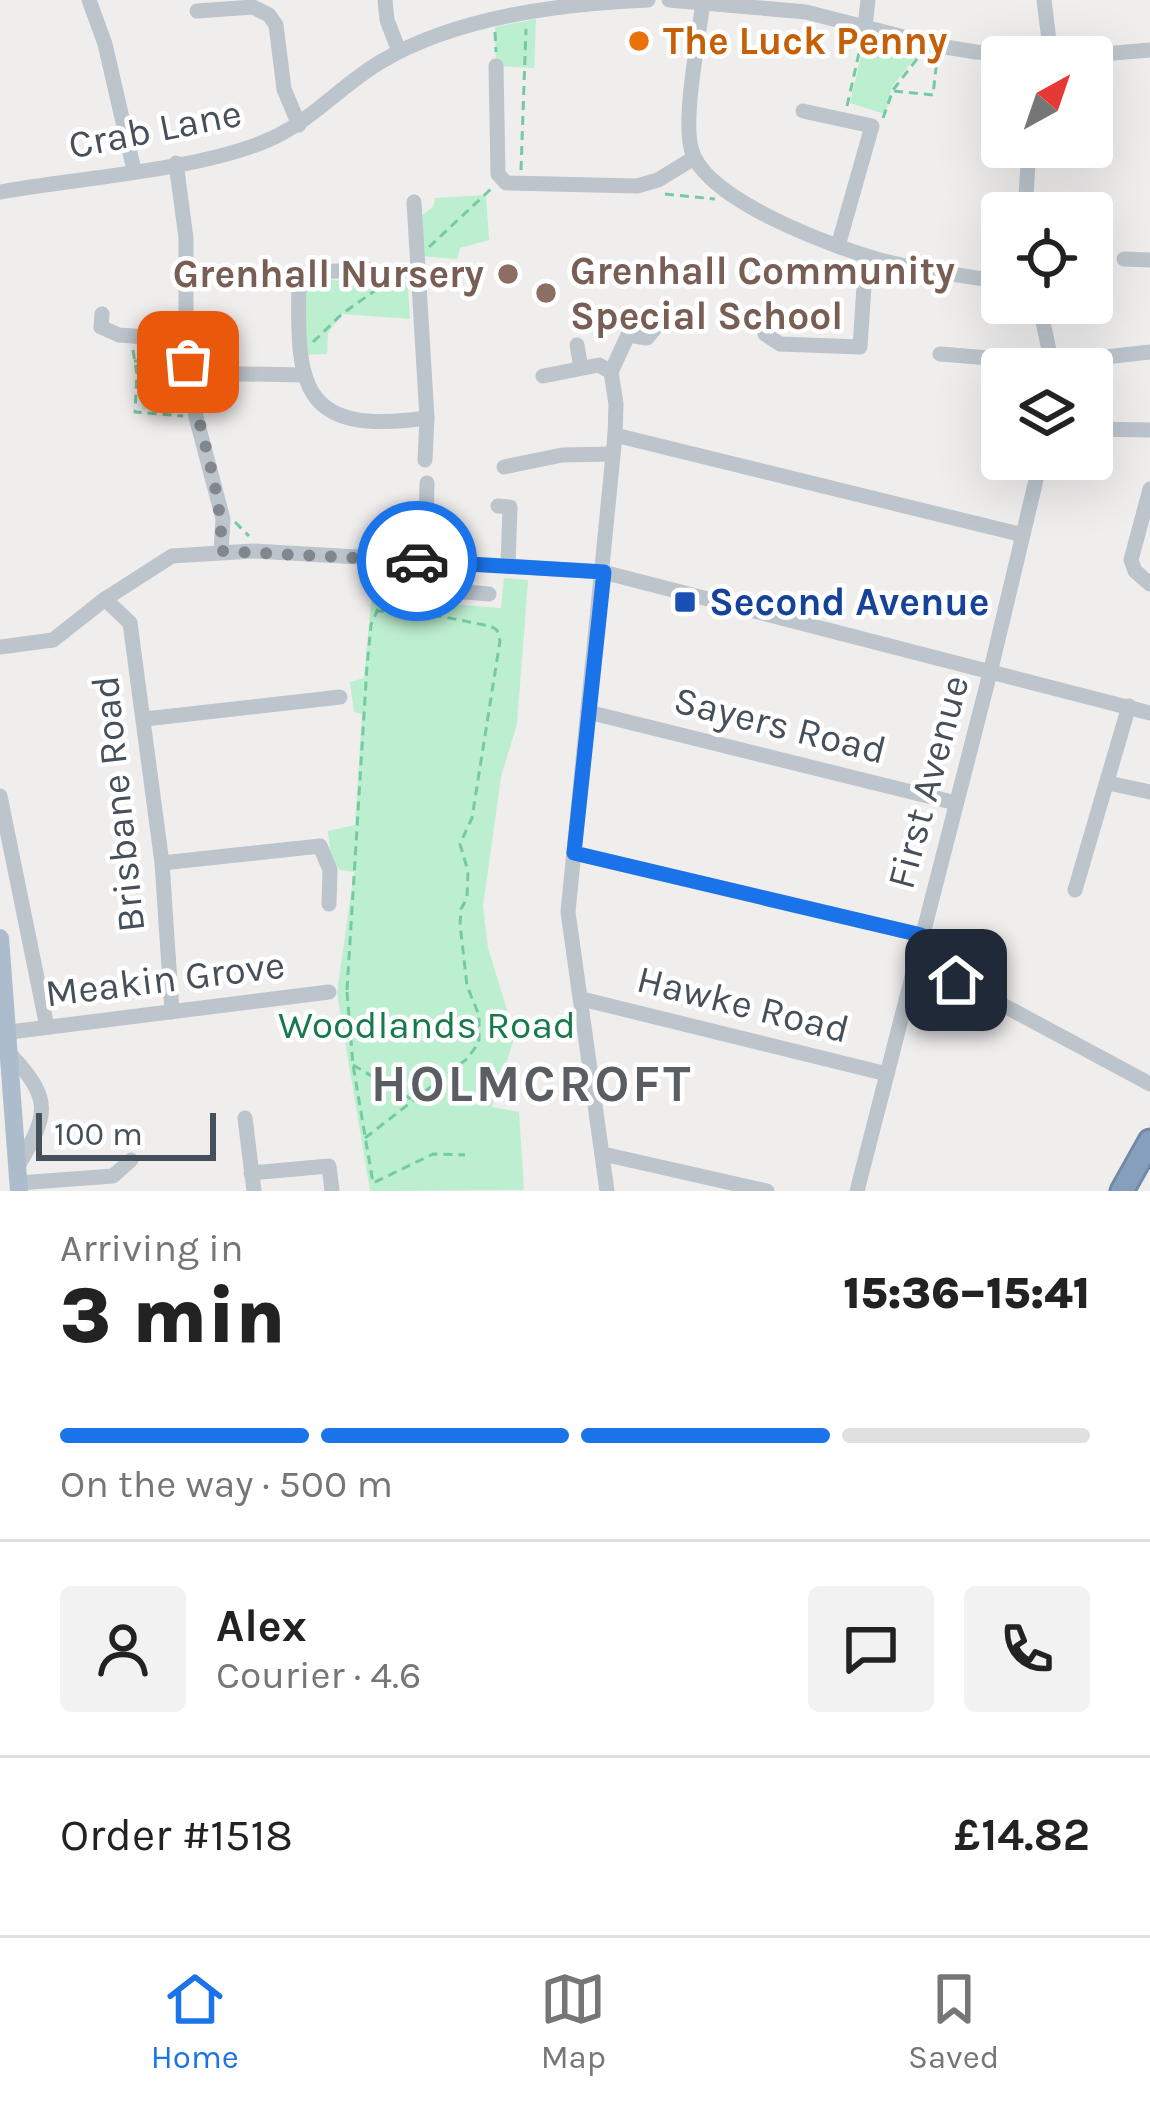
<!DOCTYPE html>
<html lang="en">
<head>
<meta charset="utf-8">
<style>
  body { margin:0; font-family:Karla,sans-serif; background:#f2f2f2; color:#222; height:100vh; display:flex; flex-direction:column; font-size:45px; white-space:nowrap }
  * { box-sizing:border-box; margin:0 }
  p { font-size:39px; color:#767676 }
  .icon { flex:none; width:66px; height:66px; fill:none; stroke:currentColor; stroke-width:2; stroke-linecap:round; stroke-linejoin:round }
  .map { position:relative; height:1191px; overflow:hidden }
  .drawer { display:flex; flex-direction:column; background:#fff; flex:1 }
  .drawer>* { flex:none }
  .needle { width:78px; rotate:40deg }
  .controls { position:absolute; left:981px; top:36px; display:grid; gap:24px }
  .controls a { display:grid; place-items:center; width:132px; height:132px; border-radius:12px; background:#fff; box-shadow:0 12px 48px #0002; font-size:60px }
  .scale { position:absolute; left:36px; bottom:30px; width:180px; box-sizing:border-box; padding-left:12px; border:6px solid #46505a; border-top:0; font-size:33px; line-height:42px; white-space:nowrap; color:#46505a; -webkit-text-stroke:9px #fff; paint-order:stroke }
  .pin { position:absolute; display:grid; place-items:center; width:102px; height:102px; color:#fff; margin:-51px; border-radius:24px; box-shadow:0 6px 18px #0006 }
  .courier { position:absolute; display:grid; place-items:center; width:120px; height:120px; margin:-60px; border:9px solid #1a73e8; border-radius:50%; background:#fff; color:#222; box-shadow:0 3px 15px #0007 }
  .summary em { font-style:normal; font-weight:800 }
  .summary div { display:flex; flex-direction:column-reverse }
  .summary { display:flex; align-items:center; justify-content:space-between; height:204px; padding:0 60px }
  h1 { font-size:78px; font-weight:800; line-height:90px }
  .bar { display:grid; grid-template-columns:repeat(4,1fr); gap:18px 12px; align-content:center; height:144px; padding:0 60px }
  .bar i { height:15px; border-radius:9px; background:#e0e0e0 }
  .bar .selected { background:#1a73e8 }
  .bar p { grid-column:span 4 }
  .line { display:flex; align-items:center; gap:30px; padding:0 60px; border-top:3px solid #e0e0e0 }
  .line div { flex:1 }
  .round { display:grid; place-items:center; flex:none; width:126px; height:126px; border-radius:12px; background:#f2f2f2 }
  .dock { display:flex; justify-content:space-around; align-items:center; height:168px; border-top:3px solid #e0e0e0; background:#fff; font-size:33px; color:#767676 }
  .dock a { display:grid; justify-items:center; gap:6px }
  .dock .selected { color:#1a73e8 }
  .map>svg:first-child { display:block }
  .green { fill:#bceed0 }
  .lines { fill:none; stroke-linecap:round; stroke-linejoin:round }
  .highway-casing { stroke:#718aa7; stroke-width:27 }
  .path { stroke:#75cba1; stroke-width:3; stroke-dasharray:9 6; stroke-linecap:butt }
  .minor { stroke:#bcc5cc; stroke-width:15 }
  .major { stroke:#adbccc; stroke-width:18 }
  .highway { stroke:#869fbc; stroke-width:21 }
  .done { stroke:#82878d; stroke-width:12; stroke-dasharray:0 21.6 }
  .route { stroke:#1a73e8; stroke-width:15 }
  .food-dot { fill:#e8710a; stroke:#fff; stroke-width:4.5 }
  .education-dot { fill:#8d6e63; stroke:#fff; stroke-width:4.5 }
  .transit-dot { fill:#1a4fb4; stroke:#fff; stroke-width:4.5 }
  .labels { text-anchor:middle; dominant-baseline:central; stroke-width:9; stroke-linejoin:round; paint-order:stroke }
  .food-label { font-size:39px; font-weight:bold; fill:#c56008; stroke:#fff; text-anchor:start }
  .street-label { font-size:39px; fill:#46505a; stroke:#fff }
  .education-label { font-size:39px; font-weight:bold; fill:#785e54; stroke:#fff; text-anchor:start }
  .transit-label { font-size:39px; font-weight:bold; fill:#164399; stroke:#fff; text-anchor:start }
  .park-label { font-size:39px; fill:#187a4a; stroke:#fff }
  .district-label { font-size:51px; font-weight:bold; letter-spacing:3px; fill:#5a5e62; stroke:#fff }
</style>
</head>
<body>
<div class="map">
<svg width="1150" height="1191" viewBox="0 0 1150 1191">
  <rect width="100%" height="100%" fill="#f0eded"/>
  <g class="green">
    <polygon points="536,19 534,68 496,66 495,27"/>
    <polygon points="866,35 920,51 892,87 885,114 850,103"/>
    <polygon points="486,195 489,240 460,248 457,259 419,256 417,219 433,207 435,198"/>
    <polygon points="378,274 407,275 410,319 342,314 328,333 327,354 299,355 305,285 333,280 377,282"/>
    <polygon points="159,345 177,352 185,413 142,409 138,366 149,366 151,349"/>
    <polygon points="374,569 435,573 434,603 501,608 504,578 528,580 517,724 501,777 483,906 488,948 515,1036 492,1107 519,1112 524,1190 370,1191 337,993 354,872 340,870 331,859 328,831 355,825 362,714 354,712 350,682 364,678"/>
  </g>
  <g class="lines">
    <g class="highway-casing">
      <polyline id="highway" points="1122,1191 1150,1141"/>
    </g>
    <g class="path">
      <polyline points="495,32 496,52"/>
      <polyline points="894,91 933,95 937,59"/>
      <polyline points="847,106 862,40"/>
      <polyline points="883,118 893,90 920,55"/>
      <polyline points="521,170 526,29"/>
      <polyline points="665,194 715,199"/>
      <polyline points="429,247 492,188"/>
      <polyline points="381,269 402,268"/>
      <polyline points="313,342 342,314 404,270"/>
      <polyline points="133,350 137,374 135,412 183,416"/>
      <polyline points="134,361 172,362"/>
      <polyline points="235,522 249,536"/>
      <polyline points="390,574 389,579 415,612 429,614 434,602"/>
      <polyline points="389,581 377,611 412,612"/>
      <polyline points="347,990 367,666 371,625 377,611"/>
      <polyline points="347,992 353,1065 373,1183 433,1154 465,1155"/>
      <polyline points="353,1065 411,1099"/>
      <polyline points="365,1138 468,1058 479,1042 479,1015 467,986 460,924 461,909 467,898 468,871 460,844 472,818 500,641 497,630 490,626 429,614"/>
    </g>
    <g class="minor">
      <polyline points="89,0 105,44 134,170"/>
      <polyline points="385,0 387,20 399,51"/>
      <polyline points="669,0 806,12 939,46 976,52 1079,56 1150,50"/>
      <polyline points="1044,0 1051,56"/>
      <path d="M703 1C699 39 683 114 691 148 703 200 836 248 884 261 922 271 963 275 1002 282"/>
      <polyline points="197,11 253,7 269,15 276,25 284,89 299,125"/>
      <polyline points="865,26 868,0"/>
      <polyline points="496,66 498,174 506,183 637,186 658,180 694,158"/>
      <polyline points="803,111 872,126 838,246"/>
      <polyline points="176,163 186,238 186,340 196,417 223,519 221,551"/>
      <path d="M0 192C79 178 189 171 261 143 309 125 339 86 382 61 459 16 561 4 648 0"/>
      <polyline points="1025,213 1029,147"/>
      <polyline points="1124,259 1150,260"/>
      <path d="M368 269 306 273 299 283C296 391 304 435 427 418L414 202"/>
      <polyline points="1039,303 1053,369"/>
      <polyline points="102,314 101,327 119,335 186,340"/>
      <polyline points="765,334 780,344 860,347 866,256"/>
      <polyline points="577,345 581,368"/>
      <polyline points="940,354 1051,363 1150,352"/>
      <polyline points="611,372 628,335 647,338 661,321"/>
      <polyline points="190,373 304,375"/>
      <polyline points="543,376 599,365 611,372 616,404 615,435 568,912 607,1191"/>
      <polyline points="1092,429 1150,430"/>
      <polyline points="615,435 1023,535"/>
      <polyline points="425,460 427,418"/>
      <polyline points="504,467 562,455 613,454"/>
      <polyline points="1150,489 1131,560 1135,571 1150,584"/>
      <polyline points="498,506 510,507 508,566"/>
      <polyline points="425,562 427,483"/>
      <polyline points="444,564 442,590 489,594"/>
      <polyline points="105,599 130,623 162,863 172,1012"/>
      <polyline points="0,647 53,640 105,599 172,556 253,551 393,559 603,572 1150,713"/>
      <polyline points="588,712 956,803"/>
      <polyline points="145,719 340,697"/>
      <polyline points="1108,783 1150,792"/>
      <polyline points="0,796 47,1027"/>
      <polyline points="574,853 921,935"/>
      <polyline points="162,863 320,846 330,870 329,904"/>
      <polyline points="1075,890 1129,706"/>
      <polyline points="917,959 1150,1084"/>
      <polyline points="582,999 887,1074"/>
      <polyline points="10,1032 329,992"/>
      <path d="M11 1055C53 1100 48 1115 18 1166"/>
      <polyline points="245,1118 254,1191"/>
      <polyline points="603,1154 767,1191"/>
      <polyline points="251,1173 329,1166 332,1191"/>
      <polyline points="19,1183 113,1176 131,1160"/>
      <polyline points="857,1191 991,669 1041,459"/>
    </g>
    <polyline class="major" points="0,938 19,1191"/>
    <use href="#highway" class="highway"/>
  </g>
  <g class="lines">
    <path class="done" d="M188 362C195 426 224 488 221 551L417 561"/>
    <polyline class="route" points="417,561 604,572 574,853 921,935 917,959 956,980"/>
  </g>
  <circle class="food-dot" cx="639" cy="41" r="12"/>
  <g class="education-dot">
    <circle cx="508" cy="274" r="12"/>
    <circle cx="546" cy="293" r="12"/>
  </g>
  <rect class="transit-dot" x="673" y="590" width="24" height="24" rx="6"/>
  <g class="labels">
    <g class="food-label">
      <text x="663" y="41">The Luck Penny</text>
    </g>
    <g class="street-label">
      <text transform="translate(155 129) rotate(-11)">Crab Lane</text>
      <text transform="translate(780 725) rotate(14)">Sayers Road</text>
      <text transform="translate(928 782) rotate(-75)">First Avenue</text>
      <text transform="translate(118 804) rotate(-96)">Brisbane Road</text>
      <text transform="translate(165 979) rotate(-7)">Meakin Grove</text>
      <text transform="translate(743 1004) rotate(14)">Hawke Road</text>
    </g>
    <g class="education-label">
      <text x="570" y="271">Grenhall Community<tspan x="570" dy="45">Special School</tspan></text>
      <text x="484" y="274" text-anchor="end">Grenhall Nursery</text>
    </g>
    <g class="transit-label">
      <text x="709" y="602">Second Avenue</text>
    </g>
    <g class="park-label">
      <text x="427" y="1025">Woodlands Road</text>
    </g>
    <g class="district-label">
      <text x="532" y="1084">HOLMCROFT</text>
    </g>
  </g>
</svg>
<div class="controls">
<a><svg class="needle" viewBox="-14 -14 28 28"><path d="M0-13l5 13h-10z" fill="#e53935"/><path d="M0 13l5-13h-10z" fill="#767676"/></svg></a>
<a><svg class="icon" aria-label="locate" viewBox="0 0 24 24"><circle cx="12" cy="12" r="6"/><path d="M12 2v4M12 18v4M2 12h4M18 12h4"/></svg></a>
<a><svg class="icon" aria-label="layers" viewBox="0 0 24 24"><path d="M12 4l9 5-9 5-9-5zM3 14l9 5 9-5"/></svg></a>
</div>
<div class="scale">100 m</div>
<div class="pin" style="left:188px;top:362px;background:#ea580c"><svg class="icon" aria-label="bag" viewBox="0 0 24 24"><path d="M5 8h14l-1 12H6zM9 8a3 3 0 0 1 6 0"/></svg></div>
<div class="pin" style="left:956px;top:980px;background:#1f2937"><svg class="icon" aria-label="home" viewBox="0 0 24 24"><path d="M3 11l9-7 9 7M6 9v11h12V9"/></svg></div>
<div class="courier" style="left:417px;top:561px"><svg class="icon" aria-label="car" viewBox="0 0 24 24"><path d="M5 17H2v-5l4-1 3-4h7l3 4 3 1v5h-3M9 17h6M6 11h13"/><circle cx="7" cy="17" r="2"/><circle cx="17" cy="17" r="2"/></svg></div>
</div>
<section class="drawer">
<div class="summary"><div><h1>3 min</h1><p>Arriving in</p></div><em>15:36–15:41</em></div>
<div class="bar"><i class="selected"></i><i class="selected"></i><i class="selected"></i><i></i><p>On the way · 500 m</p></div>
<div class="line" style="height:216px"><a class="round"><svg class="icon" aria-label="person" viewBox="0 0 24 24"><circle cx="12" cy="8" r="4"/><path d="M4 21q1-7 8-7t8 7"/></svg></a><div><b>Alex</b><p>Courier · 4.6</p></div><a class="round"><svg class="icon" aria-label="chat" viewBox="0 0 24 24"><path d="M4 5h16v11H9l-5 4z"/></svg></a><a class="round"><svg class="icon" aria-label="phone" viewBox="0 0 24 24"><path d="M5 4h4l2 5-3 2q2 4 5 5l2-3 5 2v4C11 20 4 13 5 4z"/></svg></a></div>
<div class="line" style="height:156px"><div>Order #1518</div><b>£14.82</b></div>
</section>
<nav class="dock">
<a class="selected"><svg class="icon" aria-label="home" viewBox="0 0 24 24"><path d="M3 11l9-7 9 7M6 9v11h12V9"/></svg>Home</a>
<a><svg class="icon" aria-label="map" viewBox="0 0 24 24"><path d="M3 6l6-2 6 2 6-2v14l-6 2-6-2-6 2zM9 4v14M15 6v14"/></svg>Map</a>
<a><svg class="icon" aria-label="saved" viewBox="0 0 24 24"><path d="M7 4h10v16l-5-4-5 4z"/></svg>Saved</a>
</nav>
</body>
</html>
